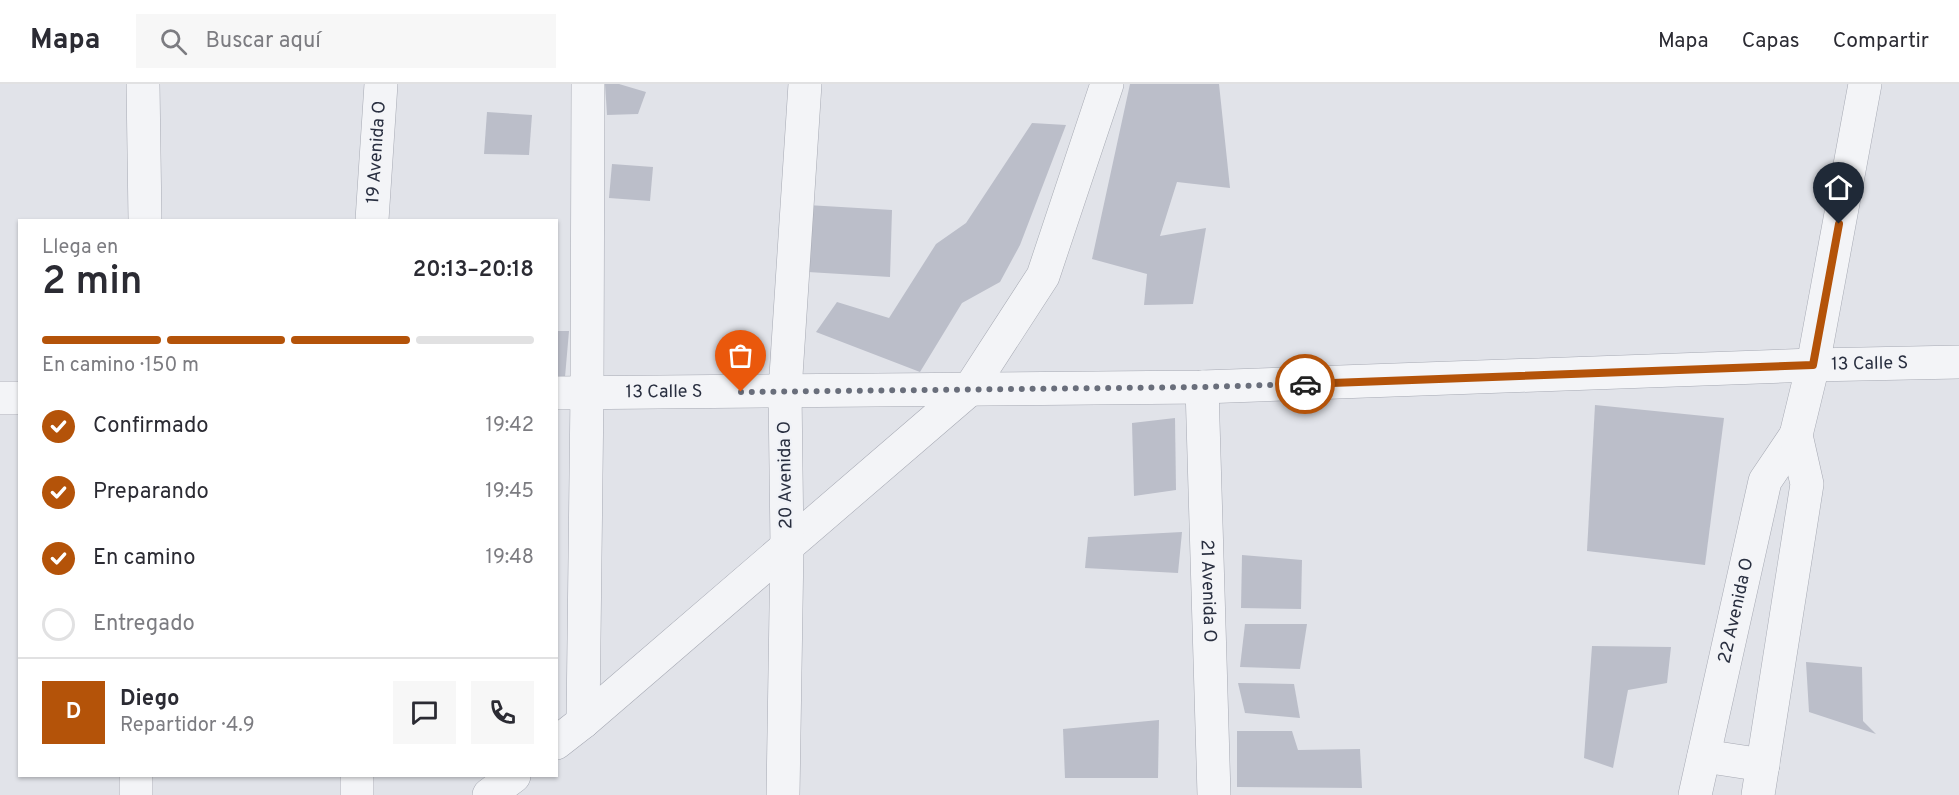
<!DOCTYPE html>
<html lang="es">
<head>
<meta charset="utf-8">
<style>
  body { margin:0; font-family:Overpass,sans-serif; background:#f7f7f7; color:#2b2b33; height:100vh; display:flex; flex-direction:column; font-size:22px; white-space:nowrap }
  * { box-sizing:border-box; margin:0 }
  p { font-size:20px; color:#7c7c81 }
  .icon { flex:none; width:33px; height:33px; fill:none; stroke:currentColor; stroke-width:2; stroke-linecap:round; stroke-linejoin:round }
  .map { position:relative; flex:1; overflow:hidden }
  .details { position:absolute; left:18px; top:135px; width:540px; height:558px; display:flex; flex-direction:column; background:#fff; border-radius:0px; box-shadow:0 2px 4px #0004 }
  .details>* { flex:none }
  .pin { position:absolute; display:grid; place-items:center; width:51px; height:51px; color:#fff; margin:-62px -26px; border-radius:50% 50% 50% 0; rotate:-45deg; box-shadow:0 0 6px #0007 }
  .pin .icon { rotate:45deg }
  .courier { position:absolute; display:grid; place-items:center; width:60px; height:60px; margin:-30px; border:4px solid #b45309; border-radius:50%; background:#fff; color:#222; box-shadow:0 2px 8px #0007 }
  .headline em { font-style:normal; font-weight:600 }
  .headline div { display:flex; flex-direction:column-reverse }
  .headline { display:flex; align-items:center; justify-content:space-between; height:102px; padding:0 24px }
  h1 { font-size:39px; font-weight:600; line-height:45px }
  .bar { display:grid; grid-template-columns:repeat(4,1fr); gap:9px 6px; align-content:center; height:72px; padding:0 24px }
  .bar i { height:8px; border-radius:4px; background:#e1e1e2 }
  .bar .selected { background:#b45309 }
  .bar p { grid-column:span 4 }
  .line { display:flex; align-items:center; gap:15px; padding:0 24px; border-top:2px solid #e1e1e2 }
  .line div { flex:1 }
  .round { display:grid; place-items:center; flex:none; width:63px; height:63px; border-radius:0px; background:#f7f7f7 }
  ol { padding:0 24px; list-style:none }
  li { display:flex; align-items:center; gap:18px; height:66px }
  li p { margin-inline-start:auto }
  li .icon { padding:6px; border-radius:50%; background:#b45309; color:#fff; stroke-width:4 }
  li:last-child { color:#7c7c81 }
  li i { width:33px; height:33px; border:3px solid #e1e1e2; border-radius:50% }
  header { display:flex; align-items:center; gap:36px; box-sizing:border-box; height:84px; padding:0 30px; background:#fff; border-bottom:2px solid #e1e1e2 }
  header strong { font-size:28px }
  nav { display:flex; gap:33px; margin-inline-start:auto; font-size:21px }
  .search { width:420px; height:54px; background:#f7f7f7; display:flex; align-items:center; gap:15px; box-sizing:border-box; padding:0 21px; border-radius:0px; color:#7c7c81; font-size:22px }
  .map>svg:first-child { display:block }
  .building { fill:#bbbec9 }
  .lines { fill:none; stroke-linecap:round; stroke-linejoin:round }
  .street-casing { stroke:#a6a9b3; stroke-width:34 }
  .street { stroke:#f3f4f7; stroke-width:33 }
  .done { stroke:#696e7b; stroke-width:6; stroke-dasharray:0 10.8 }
  .route { stroke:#b45309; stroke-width:8 }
  .labels { text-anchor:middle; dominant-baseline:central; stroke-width:4.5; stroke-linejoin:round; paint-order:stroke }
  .street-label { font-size:18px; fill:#292f40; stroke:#f0f2f7 }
</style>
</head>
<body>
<header>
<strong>Mapa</strong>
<div class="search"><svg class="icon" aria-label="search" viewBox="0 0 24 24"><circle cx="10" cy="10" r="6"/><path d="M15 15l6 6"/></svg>Buscar aquí</div>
<nav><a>Mapa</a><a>Capas</a><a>Compartir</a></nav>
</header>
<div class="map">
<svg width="1959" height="711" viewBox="0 0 1959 711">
  <rect width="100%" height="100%" fill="#e1e3e9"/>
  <g class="building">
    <polygon points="605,0 619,0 646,8 638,30 607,31"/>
    <polygon points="1130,0 1219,0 1230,104 1177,98 1160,152 1206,144 1193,220 1144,221 1147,190 1092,175"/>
    <polygon points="487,28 532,31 529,71 484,70"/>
    <polygon points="1032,39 1066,41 1020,161 1000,198 962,219 920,288 816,248 837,218 889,234 936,160 966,139"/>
    <polygon points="612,80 653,83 650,117 609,114"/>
    <polygon points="807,121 892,126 890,193 808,188"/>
    <polygon points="556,247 569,247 565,293 556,293"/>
    <polygon points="1595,321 1724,334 1705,481 1587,467"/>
    <polygon points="1175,334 1176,406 1134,412 1132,339"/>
    <polygon points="1182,448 1178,489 1085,484 1088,453"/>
    <polygon points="1242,471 1302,476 1301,525 1241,524"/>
    <polygon points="1245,540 1307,540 1300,585 1240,583"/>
    <polygon points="1592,562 1671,563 1667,599 1628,606 1613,684 1584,674"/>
    <polygon points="1806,578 1862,583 1863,637 1876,650 1809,628"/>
    <polygon points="1238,599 1294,600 1300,634 1245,629"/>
    <polygon points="1159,636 1158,694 1065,694 1063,645"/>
    <polygon points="1237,647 1292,647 1298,666 1360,665 1362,704 1237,703"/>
  </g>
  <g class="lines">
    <g class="street-casing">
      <g id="street">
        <polyline points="143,0 145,136"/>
        <path id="s1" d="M372 136 381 0"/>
        <path id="s2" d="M1202 303 1214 711"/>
        <path id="s3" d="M556 309 1202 303 1813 281 1959 278"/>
        <polyline points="0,314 20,314"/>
        <polyline points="583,638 587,309 588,0"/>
        <polyline points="556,659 583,638 969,306 1043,192 1107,0"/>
        <polyline points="1704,672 1763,681"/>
        <polyline points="136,711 136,692"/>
        <polyline points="357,711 357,692"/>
        <polyline points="489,711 514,692"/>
        <polyline points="783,711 787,462 785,307 805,0"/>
        <path id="s4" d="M1695 711 1765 397 1796 351"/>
        <polyline points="1758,711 1807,400 1796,351 1813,281 1865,0"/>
      </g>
    </g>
    <use href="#street" class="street"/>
  </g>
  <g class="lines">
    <polyline class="done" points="741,308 1202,303 1305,300"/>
    <polyline class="route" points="1305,300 1813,281 1839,140"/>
  </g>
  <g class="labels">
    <g class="street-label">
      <text stroke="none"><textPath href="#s1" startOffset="68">19 Avenida O</textPath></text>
      <text stroke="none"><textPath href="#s3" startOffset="1314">13 Calle S</textPath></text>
      <text stroke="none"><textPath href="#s3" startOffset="108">13 Calle S</textPath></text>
      <text transform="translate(786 391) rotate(-91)">20 Avenida O</text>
      <text stroke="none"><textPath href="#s2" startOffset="204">21 Avenida O</textPath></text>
      <text stroke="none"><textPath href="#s4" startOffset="189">22 Avenida O</textPath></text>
    </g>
  </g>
</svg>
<div class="pin" style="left:741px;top:308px;background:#ea580c"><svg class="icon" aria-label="bag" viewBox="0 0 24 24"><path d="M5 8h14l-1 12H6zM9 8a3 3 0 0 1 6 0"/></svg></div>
<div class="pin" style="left:1839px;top:140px;background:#1f2937"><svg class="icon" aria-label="home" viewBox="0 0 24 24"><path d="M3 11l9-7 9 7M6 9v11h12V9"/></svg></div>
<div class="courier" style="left:1305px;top:300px"><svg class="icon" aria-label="car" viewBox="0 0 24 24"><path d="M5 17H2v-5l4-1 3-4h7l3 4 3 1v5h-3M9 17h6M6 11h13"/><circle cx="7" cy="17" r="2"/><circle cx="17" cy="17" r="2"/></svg></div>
<section class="details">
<div class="headline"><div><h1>2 min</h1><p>Llega en</p></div><em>20:13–20:18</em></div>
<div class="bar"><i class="selected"></i><i class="selected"></i><i class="selected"></i><i></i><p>En camino · 150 m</p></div>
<ol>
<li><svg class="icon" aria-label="check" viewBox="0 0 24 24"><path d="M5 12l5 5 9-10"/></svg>Confirmado<p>19:42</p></li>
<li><svg class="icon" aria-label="check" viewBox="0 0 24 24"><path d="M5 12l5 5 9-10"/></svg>Preparando<p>19:45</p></li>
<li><svg class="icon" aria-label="check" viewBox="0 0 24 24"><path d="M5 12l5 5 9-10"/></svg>En camino<p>19:48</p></li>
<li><i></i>Entregado</li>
</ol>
<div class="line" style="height:108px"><b class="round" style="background:#b45309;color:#fff">D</b><div><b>Diego</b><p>Repartidor · 4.9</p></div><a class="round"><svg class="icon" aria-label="chat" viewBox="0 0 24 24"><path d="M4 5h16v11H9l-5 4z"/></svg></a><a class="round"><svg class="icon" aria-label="phone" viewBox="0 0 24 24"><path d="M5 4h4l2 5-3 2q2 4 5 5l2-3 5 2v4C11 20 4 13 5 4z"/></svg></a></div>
</section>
</div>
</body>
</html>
